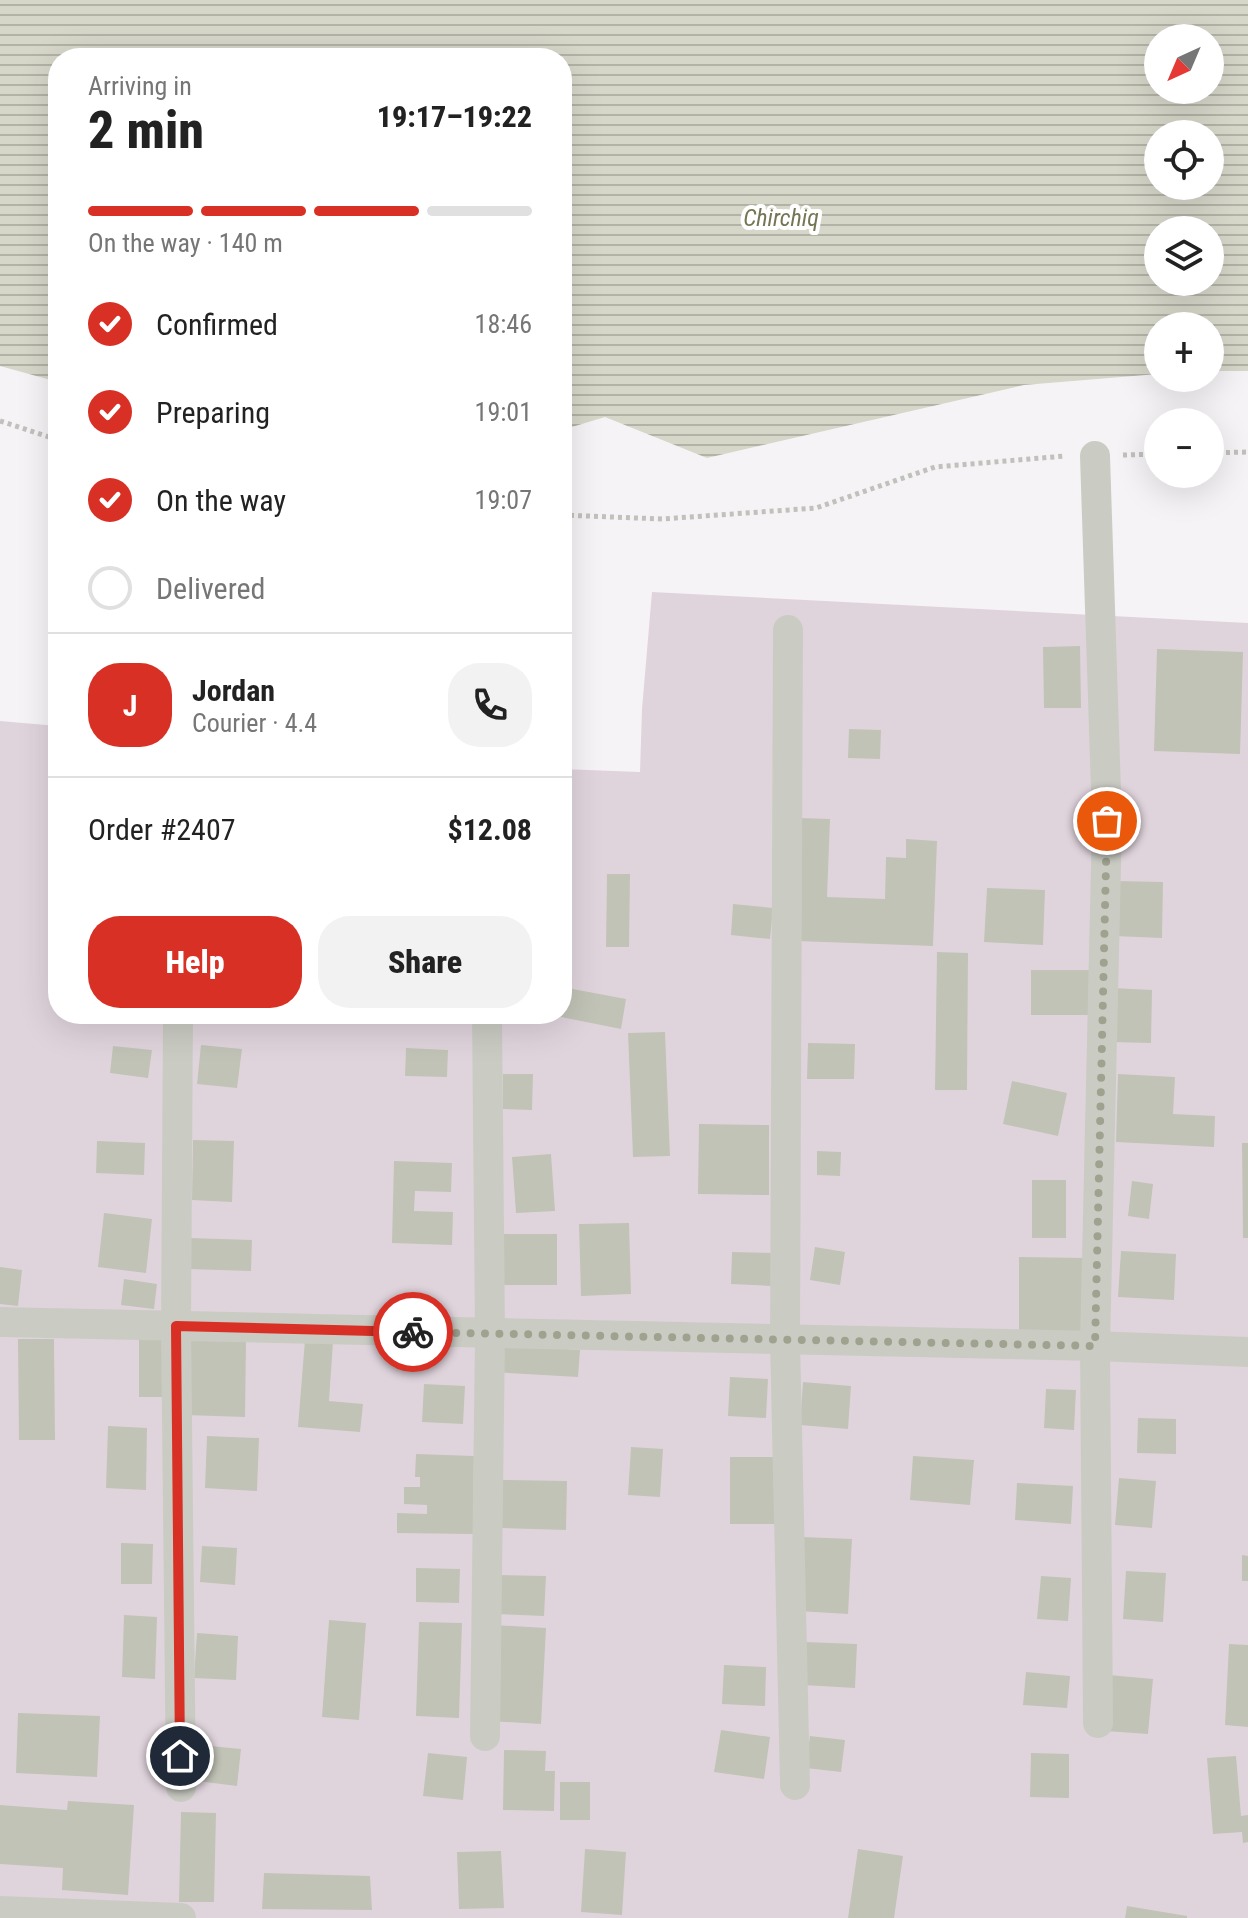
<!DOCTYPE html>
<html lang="en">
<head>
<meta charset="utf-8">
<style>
  body { margin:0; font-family:"Roboto Condensed",sans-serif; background:#f2f2f2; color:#222; height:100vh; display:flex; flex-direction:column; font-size:30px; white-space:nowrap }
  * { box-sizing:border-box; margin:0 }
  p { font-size:26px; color:#767676 }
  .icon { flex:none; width:44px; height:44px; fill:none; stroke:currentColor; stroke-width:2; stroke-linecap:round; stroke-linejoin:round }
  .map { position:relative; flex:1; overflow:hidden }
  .details { position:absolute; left:48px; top:48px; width:524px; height:976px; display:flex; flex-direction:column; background:#fff; border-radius:32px; box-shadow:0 8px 32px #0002 }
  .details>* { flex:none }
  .needle { width:52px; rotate:224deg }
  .tools { position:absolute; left:1144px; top:24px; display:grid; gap:16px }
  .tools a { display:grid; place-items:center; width:80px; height:80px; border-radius:50%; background:#fff; box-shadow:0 8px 32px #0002; font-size:40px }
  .pin { position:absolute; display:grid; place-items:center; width:68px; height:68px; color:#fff; margin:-34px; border:4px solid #fff; border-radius:50%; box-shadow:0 2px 8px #0007 }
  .courier { position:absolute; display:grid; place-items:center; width:80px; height:80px; margin:-40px; border:6px solid #d93025; border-radius:50%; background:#fff; color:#222; box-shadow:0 2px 10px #0007 }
  .overview em { font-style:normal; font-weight:800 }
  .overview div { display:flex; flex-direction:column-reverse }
  .overview { display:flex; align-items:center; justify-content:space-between; height:136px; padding:0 40px }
  h1 { font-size:52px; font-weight:800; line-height:60px }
  .bar { display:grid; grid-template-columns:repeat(4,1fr); gap:12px 8px; align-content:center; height:96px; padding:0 40px }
  .bar i { height:10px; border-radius:6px; background:#e0e0e0 }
  .bar .on { background:#d93025 }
  .bar p { grid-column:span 4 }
  .line { display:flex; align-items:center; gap:20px; padding:0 40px; border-top:2px solid #e0e0e0 }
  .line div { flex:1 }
  .round { display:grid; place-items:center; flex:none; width:84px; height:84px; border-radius:32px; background:#f2f2f2 }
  ol { padding:0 40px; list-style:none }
  li { display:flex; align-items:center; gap:24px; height:88px }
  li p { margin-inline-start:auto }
  li .icon { padding:8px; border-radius:50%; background:#d93025; color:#fff; stroke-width:4 }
  li:last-child { color:#767676 }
  li i { width:44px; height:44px; border:4px solid #e0e0e0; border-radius:50% }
  .action { display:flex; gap:16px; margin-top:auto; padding:16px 40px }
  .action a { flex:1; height:92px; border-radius:32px; background:#d93025; color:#fff; font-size:32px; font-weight:800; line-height:92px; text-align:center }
  .action a+a { background:#f2f2f2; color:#222 }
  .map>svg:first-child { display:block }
  .garden { fill:#e0d4dc }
  .water { fill:url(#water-rules); fill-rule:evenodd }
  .building { fill:#c1c3b7 }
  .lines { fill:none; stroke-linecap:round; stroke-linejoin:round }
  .path { stroke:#c0c1bb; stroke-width:5; stroke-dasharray:4 4; stroke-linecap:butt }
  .minor { stroke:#caccc4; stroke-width:30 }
  .done { stroke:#9fa28f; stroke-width:8; stroke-dasharray:0 14.4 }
  .route { stroke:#d93025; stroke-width:10 }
  .labels { text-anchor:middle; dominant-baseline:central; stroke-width:8; stroke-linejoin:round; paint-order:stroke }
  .water-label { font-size:24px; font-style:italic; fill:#767655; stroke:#fff }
</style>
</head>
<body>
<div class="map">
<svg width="1248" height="1918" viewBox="0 0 1248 1918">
  <defs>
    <pattern id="water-rules" width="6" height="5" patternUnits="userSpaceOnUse" patternTransform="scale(2)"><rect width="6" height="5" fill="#d6d6c9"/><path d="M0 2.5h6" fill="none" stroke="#b2b2a6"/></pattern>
  </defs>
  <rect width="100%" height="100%" fill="#f6f3f7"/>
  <polygon class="garden" points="652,592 1248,623 1248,1918 0,1918 0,721 58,726 58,1014 562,1014 562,769 640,772 642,709"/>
  <path class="water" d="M0 0H1248V371H1210V326H1158V374L1024 385 707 458 605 417 562 430V58H58V382L0 366ZM1158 38H1210V90H1158ZM1158 134H1210V186H1158ZM1158 230H1210V282H1158Z"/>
  <g class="building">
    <polygon points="1080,646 1081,708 1044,708 1043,647"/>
    <polygon points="1157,649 1243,652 1240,754 1154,751"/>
    <polygon points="849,729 881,730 880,759 848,758"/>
    <polygon points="800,818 830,819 827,897 885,899 886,857 906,858 906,839 937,841 933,946 797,941"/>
    <polygon points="607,874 630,874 629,947 606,947"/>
    <polygon points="1115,881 1163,882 1162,938 1114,936"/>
    <polygon points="987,888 1045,890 1043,945 984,942"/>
    <polygon points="733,904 773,908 770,939 731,935"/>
    <polygon points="937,952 968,953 967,1090 935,1090"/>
    <rect x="1031" y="970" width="60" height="45"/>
    <polygon points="562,987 626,999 621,1029 551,1015 551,1014 562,1014"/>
    <polygon points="1113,988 1152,990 1151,1043 1111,1042"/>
    <polygon points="665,1032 670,1156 633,1157 628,1033"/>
    <polygon points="808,1043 855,1044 854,1079 807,1079"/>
    <polygon points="201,1045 242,1049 237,1088 197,1084"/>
    <polygon points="113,1046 152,1050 148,1078 110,1073"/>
    <polygon points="406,1048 448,1050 447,1077 405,1076"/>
    <polygon points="503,1074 533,1074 532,1110 503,1109"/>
    <polygon points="1118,1074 1175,1077 1173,1114 1215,1116 1214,1147 1116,1142"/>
    <polygon points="1012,1081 1067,1093 1058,1136 1003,1124"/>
    <polygon points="699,1124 769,1125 769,1195 698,1194"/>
    <polygon points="193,1140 234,1141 232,1202 192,1200"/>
    <polygon points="97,1141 145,1143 144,1175 96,1173"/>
    <polygon points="1242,1143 1248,1143 1248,1238 1243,1238"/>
    <polygon points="817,1151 841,1152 840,1176 817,1175"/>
    <polygon points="551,1154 555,1211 516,1213 512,1157"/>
    <polygon points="394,1161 452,1163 451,1192 415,1191 414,1211 453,1212 452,1245 392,1243"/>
    <rect x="1032" y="1180" width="34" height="58"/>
    <polygon points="1132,1181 1153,1184 1149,1219 1128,1216"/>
    <polygon points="104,1213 152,1219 146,1273 98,1267"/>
    <polygon points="629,1223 631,1294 581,1296 579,1224"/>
    <rect x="503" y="1234" width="54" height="51"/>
    <polygon points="189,1238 252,1240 251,1271 188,1269"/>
    <polygon points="815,1247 845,1252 840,1285 810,1280"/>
    <polygon points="1121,1251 1176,1254 1174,1300 1118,1297"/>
    <polygon points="732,1252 773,1253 772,1286 731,1284"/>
    <polygon points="1019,1257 1087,1258 1088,1333 1019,1332"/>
    <polygon points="0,1267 22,1270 18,1306 0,1304"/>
    <polygon points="124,1279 157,1284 154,1309 121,1305"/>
    <polygon points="188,1337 246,1339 245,1417 185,1415"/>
    <polygon points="18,1339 54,1339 55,1440 19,1440"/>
    <rect x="139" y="1340" width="29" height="57"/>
    <polygon points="305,1340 333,1342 329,1401 363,1404 360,1432 298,1427"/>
    <polygon points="495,1344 580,1350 578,1377 493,1372"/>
    <polygon points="730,1377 768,1379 766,1418 728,1416"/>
    <polygon points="803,1382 851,1386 848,1429 800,1425"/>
    <polygon points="424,1384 465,1386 463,1424 422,1422"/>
    <polygon points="1046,1389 1076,1390 1074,1430 1044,1428"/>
    <polygon points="1138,1418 1176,1419 1176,1454 1137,1453"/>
    <polygon points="108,1426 147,1428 146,1490 106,1488"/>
    <polygon points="207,1436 259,1438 257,1491 205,1488"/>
    <polygon points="631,1447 663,1449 660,1497 628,1495"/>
    <polygon points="416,1454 474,1456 473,1534 397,1533 397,1513 427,1514 427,1505 404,1504 404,1487 420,1487 420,1477 415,1477"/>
    <polygon points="913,1456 974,1460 970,1505 910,1500"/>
    <polygon points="730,1457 775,1457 776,1524 730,1524"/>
    <polygon points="1119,1478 1156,1481 1152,1528 1115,1525"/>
    <polygon points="502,1480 567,1481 566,1530 501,1528"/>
    <polygon points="1017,1483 1073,1486 1071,1524 1015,1520"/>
    <polygon points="802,1537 852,1539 848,1614 798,1611"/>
    <polygon points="121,1543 153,1544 152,1584 121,1584"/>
    <polygon points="202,1546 237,1548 235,1585 200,1582"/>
    <polygon points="1242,1555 1248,1556 1248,1581 1242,1581"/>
    <polygon points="416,1568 460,1569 459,1603 416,1602"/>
    <polygon points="1126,1571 1166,1573 1163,1622 1123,1619"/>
    <polygon points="497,1575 546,1576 544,1616 496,1614"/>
    <polygon points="1041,1576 1071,1578 1068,1621 1037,1619"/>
    <polygon points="124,1615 157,1617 155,1679 122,1677"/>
    <polygon points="329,1620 366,1623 359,1720 322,1717"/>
    <polygon points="419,1622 462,1623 459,1718 416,1716"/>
    <polygon points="493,1625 546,1628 541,1724 489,1721"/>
    <polygon points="197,1633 238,1636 236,1680 194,1678"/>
    <polygon points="804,1642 857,1644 855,1688 803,1685"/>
    <polygon points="1229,1644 1248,1645 1248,1727 1225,1725"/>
    <polygon points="724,1665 766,1667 765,1706 722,1704"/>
    <polygon points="1026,1672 1070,1676 1067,1708 1023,1705"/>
    <polygon points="1109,1675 1153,1679 1148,1734 1105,1731"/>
    <polygon points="18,1713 100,1716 97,1777 16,1773"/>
    <polygon points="721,1730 770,1737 764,1779 714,1772"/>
    <polygon points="810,1736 845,1740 841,1772 806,1768"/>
    <polygon points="200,1745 241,1749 237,1786 197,1781"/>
    <polygon points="504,1750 546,1751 545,1771 555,1771 554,1811 503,1810"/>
    <polygon points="428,1753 467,1757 463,1800 423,1796"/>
    <polygon points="1031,1753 1069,1754 1069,1798 1030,1797"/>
    <polygon points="1236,1756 1241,1816 1248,1815 1248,1842 1243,1843 1242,1832 1213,1834 1207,1758"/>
    <rect x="560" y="1782" width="30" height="38"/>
    <polygon points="68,1801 134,1805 128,1895 62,1890 63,1868 0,1864 0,1805 67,1810"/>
    <polygon points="181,1812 216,1813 214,1902 179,1902"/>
    <polygon points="585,1849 626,1852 622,1915 581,1912"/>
    <polygon points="858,1849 903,1856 894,1918 848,1918"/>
    <polygon points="501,1851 504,1908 459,1909 457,1852"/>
    <polygon points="264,1873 370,1876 372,1910 262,1909"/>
    <polygon points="1127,1906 1187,1916 1187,1918 1125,1918"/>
  </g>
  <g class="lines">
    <g class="path">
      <polyline points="0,421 58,440"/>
      <polyline points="1210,453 1248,452"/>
      <polyline points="1123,455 1158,454"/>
      <polyline points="562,515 662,519 816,508 935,467 1065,456"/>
    </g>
    <g class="minor">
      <polyline points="1095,456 1107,821 1095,1346 1098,1723"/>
      <polyline points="788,630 785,1340 795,1785"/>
      <polyline points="178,1014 176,1326 181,1787"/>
      <polyline points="0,1322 1095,1346 1248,1352"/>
      <polyline points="485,1736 490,1334 487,1014"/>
      <polyline points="0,1911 181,1918"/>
    </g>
  </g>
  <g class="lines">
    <polyline class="done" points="413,1332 1095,1346 1107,821"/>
    <polyline class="route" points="180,1756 176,1326 413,1332"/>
  </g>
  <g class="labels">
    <g class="water-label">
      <text x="781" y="218">Chirchiq</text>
    </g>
  </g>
</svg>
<div class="tools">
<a><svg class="needle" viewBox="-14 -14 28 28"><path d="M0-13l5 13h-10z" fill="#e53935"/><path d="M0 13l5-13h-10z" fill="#767676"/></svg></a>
<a><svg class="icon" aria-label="locate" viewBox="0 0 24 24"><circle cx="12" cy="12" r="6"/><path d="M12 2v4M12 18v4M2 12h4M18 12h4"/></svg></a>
<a><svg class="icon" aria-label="layers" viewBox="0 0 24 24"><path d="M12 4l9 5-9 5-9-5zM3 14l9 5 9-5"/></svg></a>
<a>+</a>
<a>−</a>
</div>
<div class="pin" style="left:1107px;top:821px;background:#ea580c"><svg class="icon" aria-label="bag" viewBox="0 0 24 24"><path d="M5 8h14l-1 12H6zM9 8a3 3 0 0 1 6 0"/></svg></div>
<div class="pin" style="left:180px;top:1756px;background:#1f2937"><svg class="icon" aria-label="home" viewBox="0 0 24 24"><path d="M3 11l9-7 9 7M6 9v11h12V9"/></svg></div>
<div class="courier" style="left:413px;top:1332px"><svg class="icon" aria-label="bike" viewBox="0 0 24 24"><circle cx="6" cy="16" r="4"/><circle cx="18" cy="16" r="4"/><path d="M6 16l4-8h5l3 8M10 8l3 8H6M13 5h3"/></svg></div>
<section class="details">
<div class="overview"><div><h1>2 min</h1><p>Arriving in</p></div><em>19:17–19:22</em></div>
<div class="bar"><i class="on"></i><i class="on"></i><i class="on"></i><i></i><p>On the way · 140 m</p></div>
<ol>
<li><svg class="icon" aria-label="check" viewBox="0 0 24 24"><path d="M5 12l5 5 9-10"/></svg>Confirmed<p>18:46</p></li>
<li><svg class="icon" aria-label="check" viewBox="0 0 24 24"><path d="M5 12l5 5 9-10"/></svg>Preparing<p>19:01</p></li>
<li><svg class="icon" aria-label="check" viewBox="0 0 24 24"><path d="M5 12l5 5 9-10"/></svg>On the way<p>19:07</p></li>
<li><i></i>Delivered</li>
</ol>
<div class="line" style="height:144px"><b class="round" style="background:#d93025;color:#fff">J</b><div><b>Jordan</b><p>Courier · 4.4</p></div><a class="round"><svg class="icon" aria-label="phone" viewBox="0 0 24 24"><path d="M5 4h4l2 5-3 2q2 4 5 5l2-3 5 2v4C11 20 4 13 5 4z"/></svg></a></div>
<div class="line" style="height:104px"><div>Order #2407</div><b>$12.08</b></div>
<div class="action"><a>Help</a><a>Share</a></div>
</section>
</div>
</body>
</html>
